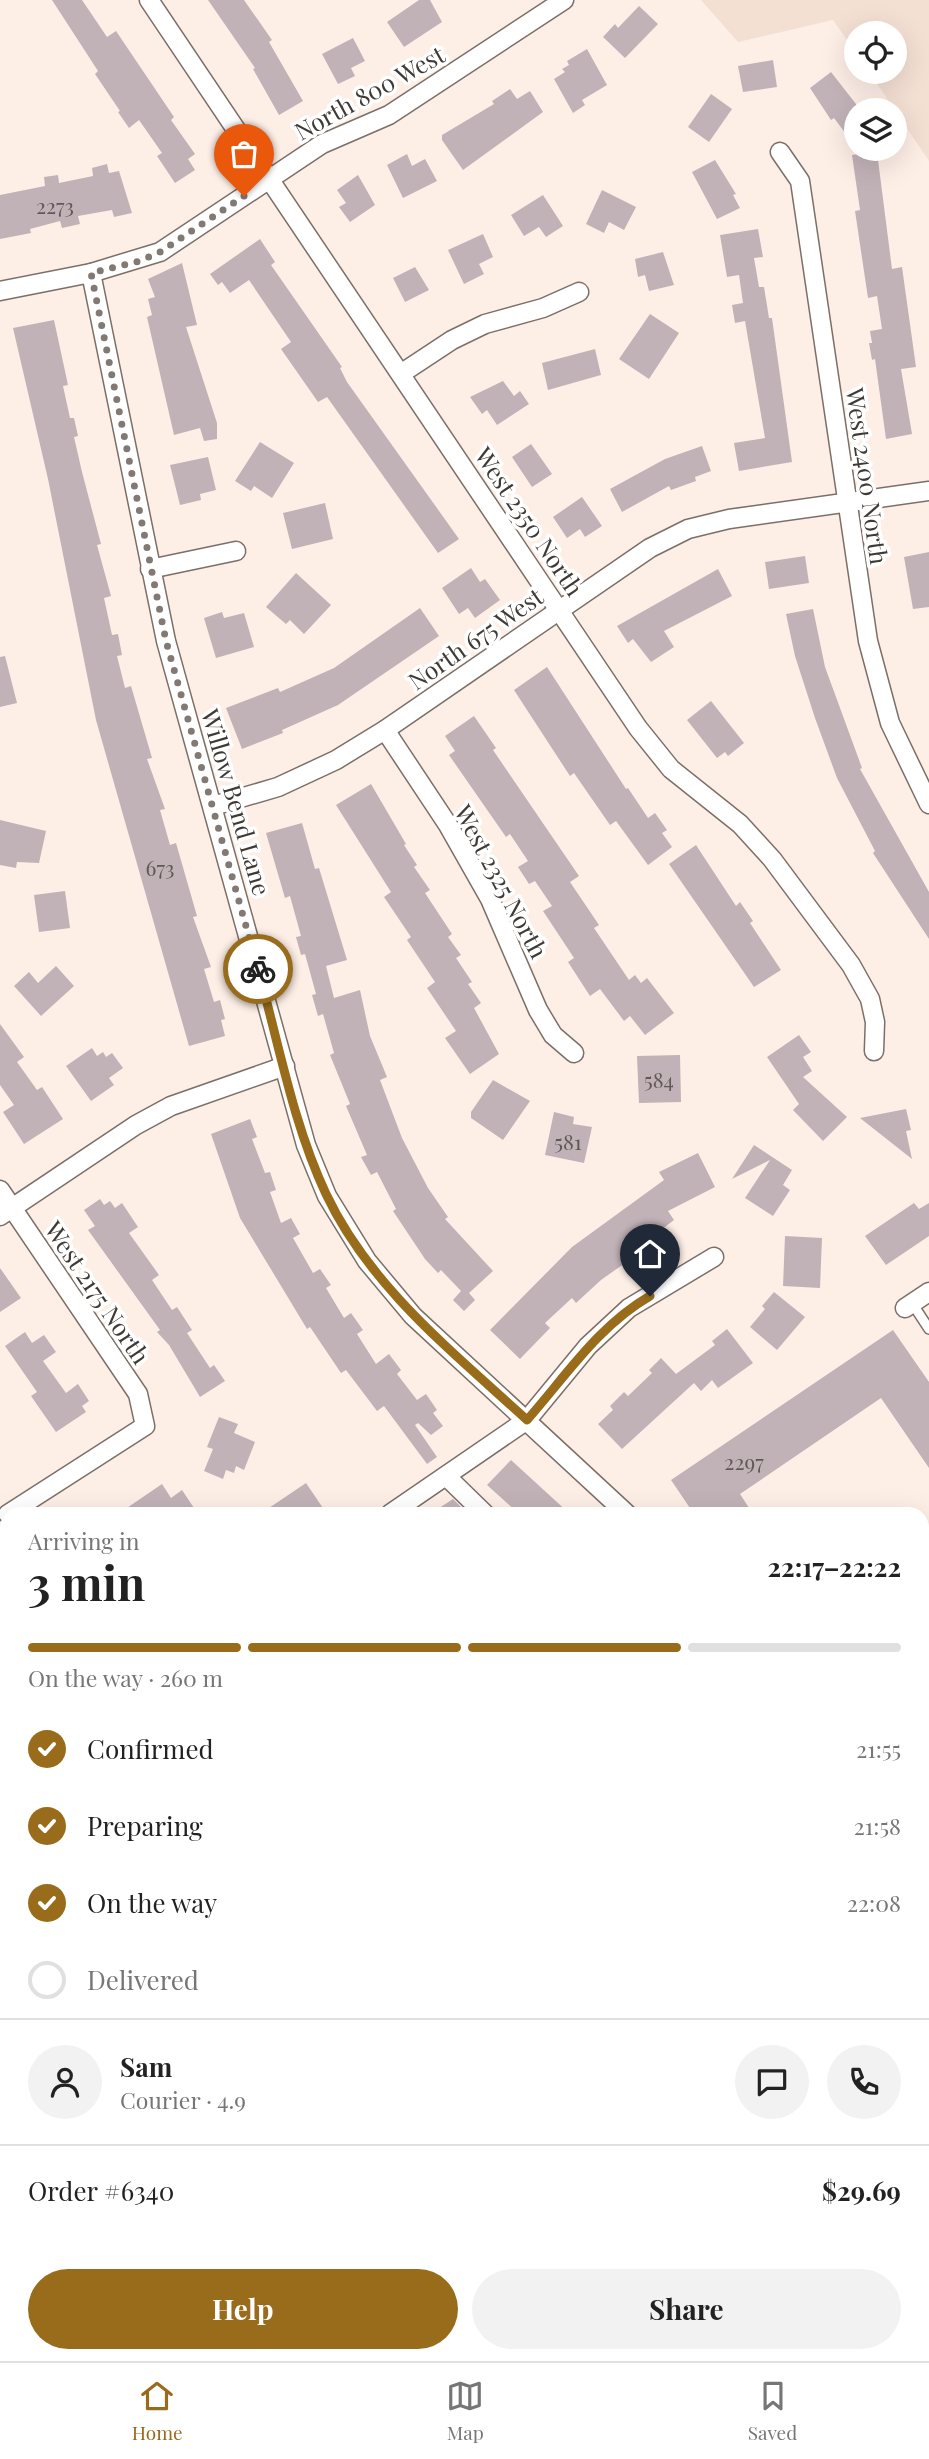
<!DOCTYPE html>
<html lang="en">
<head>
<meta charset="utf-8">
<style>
  body { margin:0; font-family:"Playfair Display",serif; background:#f2f2f2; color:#222; height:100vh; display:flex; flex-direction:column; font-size:26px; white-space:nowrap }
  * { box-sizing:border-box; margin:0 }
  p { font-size:23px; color:#767676 }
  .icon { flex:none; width:38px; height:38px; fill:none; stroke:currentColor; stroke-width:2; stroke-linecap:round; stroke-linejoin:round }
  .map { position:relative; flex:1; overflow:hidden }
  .side { position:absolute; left:0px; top:1507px; width:929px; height:856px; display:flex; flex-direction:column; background:#fff; border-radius:21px 21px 0 0; box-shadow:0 7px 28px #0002 }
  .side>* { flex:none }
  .buttons { position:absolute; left:844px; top:21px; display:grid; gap:14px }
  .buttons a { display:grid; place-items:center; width:63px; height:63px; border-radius:50%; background:#fff; box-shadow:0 7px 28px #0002; font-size:35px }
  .pin { position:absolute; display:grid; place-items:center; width:60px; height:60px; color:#fff; margin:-72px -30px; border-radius:50% 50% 50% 0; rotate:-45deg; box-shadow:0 0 7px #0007 }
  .pin .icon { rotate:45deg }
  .courier { position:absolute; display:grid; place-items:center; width:70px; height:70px; margin:-35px; border:5px solid #996c1b; border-radius:50%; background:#fff; color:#222; box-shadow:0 2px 9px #0007 }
  .headline em { font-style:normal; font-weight:700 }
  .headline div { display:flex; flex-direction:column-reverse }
  .headline { display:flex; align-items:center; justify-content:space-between; height:119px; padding:0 28px }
  h1 { font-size:46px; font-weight:700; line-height:52px }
  .bar { display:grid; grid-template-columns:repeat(4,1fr); gap:10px 7px; align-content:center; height:84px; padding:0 28px }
  .bar i { height:9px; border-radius:5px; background:#e0e0e0 }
  .bar .current { background:#996c1b }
  .bar p { grid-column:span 4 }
  .line { display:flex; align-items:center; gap:18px; padding:0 28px; border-top:2px solid #e0e0e0 }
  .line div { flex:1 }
  .round { display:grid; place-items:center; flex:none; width:74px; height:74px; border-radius:37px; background:#f2f2f2 }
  ol { padding:0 28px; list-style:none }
  li { display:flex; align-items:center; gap:21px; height:77px }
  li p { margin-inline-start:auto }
  li .icon { padding:7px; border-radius:50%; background:#996c1b; color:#fff; stroke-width:4 }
  li:last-child { color:#767676 }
  li i { width:38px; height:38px; border:4px solid #e0e0e0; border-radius:50% }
  .cta { display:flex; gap:14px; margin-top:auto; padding:14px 28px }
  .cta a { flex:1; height:80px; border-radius:42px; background:#996c1b; color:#fff; font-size:28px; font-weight:700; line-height:80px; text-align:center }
  .cta a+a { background:#f2f2f2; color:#222 }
  .tab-bar { display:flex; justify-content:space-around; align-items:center; height:98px; border-top:2px solid #e0e0e0; background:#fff; font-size:19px; color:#767676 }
  .tab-bar a { display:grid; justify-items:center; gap:4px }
  .tab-bar .current { color:#996c1b }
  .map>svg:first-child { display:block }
  .built { fill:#f4dfd3 }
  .green { fill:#accca9 }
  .building { fill:#c1b2b7 }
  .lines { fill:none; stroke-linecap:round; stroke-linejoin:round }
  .lane-casing { stroke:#7b6f68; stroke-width:12 }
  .street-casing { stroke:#7b6f68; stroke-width:21 }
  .primary-casing { stroke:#8680ab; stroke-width:32 }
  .lane { stroke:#fff; stroke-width:9 }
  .street { stroke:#fff; stroke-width:18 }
  .primary { stroke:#cdc9f2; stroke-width:28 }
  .done { stroke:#827974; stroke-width:7; stroke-dasharray:0 12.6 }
  .route { stroke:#996c1b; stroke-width:9 }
  .labels { text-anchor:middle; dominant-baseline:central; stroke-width:7; stroke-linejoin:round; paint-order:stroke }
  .number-label { font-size:21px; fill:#605857 }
  .street-label { font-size:24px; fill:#403a37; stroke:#fff }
</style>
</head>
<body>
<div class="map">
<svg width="929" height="2361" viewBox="0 0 929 2361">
  <rect width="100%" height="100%" fill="#fdefe6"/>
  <g class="built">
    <polygon points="701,0 929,0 929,161 869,72 894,72 894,33 856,33 856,53 833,20 738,42"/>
    <polygon points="929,1802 929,2361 686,2361 683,2356 922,2356 922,1806"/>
    <polygon points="0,2113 7,2123 7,2330 0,2334"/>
  </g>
  <polygon class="green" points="929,2230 929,2361 840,2361 836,2356 922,2356 922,2234"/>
  <g class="building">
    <polygon points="52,0 82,0 107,37 116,31 174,117 171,120 195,154 188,159 195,170 175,183 157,156 162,153 139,120 129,128 118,112 120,111 95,74 98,71"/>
    <polygon points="208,0 244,0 272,40 269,42 303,101 279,115 253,69 255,68"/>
    <polygon points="419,0 430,0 442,22 404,47 387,22"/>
    <polygon points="639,6 658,24 625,58 603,37 615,24 618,28"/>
    <polygon points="353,38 365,61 351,68 355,76 338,84 322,54"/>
    <polygon points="587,49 607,85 582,100 585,105 573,113 554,79 565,72 562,69 569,65 567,61"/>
    <polygon points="773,60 777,87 743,92 738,66"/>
    <polygon points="831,72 856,104 856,127 846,134 834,118 831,120 810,88"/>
    <polygon points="510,89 517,99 530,91 543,112 463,170 442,140 442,135 494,104 492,101"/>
    <polygon points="711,94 732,109 709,142 688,127"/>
    <polygon points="877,152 892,269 902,267 916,367 901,369 912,434 886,439 875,359 872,360 869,343 872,343 870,331 882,329 877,296 868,298 855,211 860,210 852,155"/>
    <polygon points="407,154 412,166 425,159 437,181 403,198 387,165"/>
    <polygon points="715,160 736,194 733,195 740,208 717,219 692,172"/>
    <polygon points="107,164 109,173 119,171 132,213 114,217 112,210 78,216 80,224 62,228 60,221 30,229 31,233 0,239 0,195 45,186 44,177 58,175 59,183 93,176 92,168"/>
    <polygon points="358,175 375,205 350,222 339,207 346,203 337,190"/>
    <polygon points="602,190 636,207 624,230 609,222 604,233 586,224"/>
    <polygon points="543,195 563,226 546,237 539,227 524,236 511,215"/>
    <polygon points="758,229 763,257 754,258 759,287 764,287 769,318 772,318 792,462 739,471 734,443 765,438 745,321 735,323 732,305 743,303 739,275 727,277 720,235"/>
    <polygon points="483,234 493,257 479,264 484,274 464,284 448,250"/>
    <polygon points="260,239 275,262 271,265 342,367 340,368 347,382 459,539 438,553 327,397 318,402 281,349 291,342 249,280 230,293 222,282 218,285 210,274"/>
    <polygon points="663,252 674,285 649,291 645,275 638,277 635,259"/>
    <polygon points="182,263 197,325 186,327 217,423 217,439 204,441 200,428 174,435 147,317 152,315 148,299 155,297 148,279"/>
    <polygon points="415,267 429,290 405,302 393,278"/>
    <polygon points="650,314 679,333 649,379 619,359"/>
    <polygon points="54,320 68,385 63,386 70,418 74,418 78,436 74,437 82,472 101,544 97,545 111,596 104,598 112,635 118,634 122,655 117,656 125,688 131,686 152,758 147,759 165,809 160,810 170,845 176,843 197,916 193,917 211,967 204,969 214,1002 220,1000 225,1019 221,1020 225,1036 189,1046 96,720 48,479 13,328"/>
    <polygon points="595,349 601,375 548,390 542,363"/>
    <polygon points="503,381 514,396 520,391 529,404 497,425 487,410 482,414 470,397"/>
    <polygon points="260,442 294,463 272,498 254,486 251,491 235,481"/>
    <polygon points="531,444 552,474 532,487 512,457"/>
    <polygon points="702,446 711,471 695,477 696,481 671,490 669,486 622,512 610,489 665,459"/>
    <polygon points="208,457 216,490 200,494 201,500 180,505 170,465"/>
    <polygon points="582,497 602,526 585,537 580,529 567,538 553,517"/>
    <polygon points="325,503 333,539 292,549 283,513"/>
    <polygon points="929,552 929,607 913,609 904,557"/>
    <polygon points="805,556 809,583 769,589 765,562"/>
    <polygon points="471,568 480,582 485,579 500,600 475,618 468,608 459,614 442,588"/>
    <polygon points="718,569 732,596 664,631 674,647 651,662 633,639 628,643 617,626"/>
    <polygon points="296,573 331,605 304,634 290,620 286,624 266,607"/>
    <polygon points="420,608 439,636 338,705 282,730 283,733 242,749 226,708 278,688 280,692 334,668"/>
    <polygon points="813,609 825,667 862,768 860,769 929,892 929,939 873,853 875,851 837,778 815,718 795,656 786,614"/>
    <polygon points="222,612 224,618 244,613 254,647 216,658 204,618"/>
    <polygon points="5,656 17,703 0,707 0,657"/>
    <polygon points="547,667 626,789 628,788 648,818 655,813 667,830 662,833 672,847 648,865 616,821 610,825 574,773 570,776 514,690"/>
    <polygon points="711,701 744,743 728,756 725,752 717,758 687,720"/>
    <polygon points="474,716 496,748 493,750 579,876 570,882 599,925 594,928 629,980 635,975 641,983 647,978 674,1013 645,1035 630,1016 624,1021 600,989 590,996 568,962 574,958 543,911 552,906 535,881 529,884 518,867 528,861 510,834 506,837 449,755 455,751 445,736"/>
    <polygon points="371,784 406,844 404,845 417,865 414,867 430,890 425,893 452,934 448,937 461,955 456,958 472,982 468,984 481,1003 474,1008 499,1054 470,1074 445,1038 456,1031 427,988 435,982 407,940 411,937 384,897 391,892 336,805"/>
    <polygon points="0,820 46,831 39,863 17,862 16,868 0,865"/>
    <polygon points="302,823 315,869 319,868 347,960 326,966 334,998 360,990 370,1036 387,1077 380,1080 402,1138 428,1188 448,1217 445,1219 493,1271 469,1293 475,1300 464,1311 453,1300 461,1291 441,1270 438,1273 425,1259 393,1211 396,1209 377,1172 371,1175 361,1157 367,1155 346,1106 350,1104 330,1055 334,1053 323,1014 318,1016 312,995 316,994 305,954 301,955 296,937 301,936 290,896 285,898 266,833"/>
    <polygon points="696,845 736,906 740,902 753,921 750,923 781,970 754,987 669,864"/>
    <polygon points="65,891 70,928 39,932 34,895"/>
    <polygon points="56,966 74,986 41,1016 14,986 29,972 38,983"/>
    <polygon points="0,1024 24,1057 17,1062 37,1090 42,1087 63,1119 24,1144 3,1112 14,1105 0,1085"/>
    <polygon points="799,1035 811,1052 803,1057 812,1071 803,1077 847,1117 823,1141 793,1110 799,1104 767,1057"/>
    <polygon points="92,1048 97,1056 103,1052 106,1057 112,1053 123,1068 109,1078 114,1085 91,1101 66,1066"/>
    <polygon points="680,1055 681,1102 639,1103 637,1056"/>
    <polygon points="493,1080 530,1101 503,1140 471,1118 471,1112"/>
    <polygon points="906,1109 911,1130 906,1131 912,1159 860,1118"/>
    <polygon points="554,1112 574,1117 573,1124 592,1127 584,1163 545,1155"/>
    <polygon points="250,1119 257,1137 252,1139 265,1173 270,1172 276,1190 270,1192 281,1223 291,1218 300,1234 293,1238 313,1273 320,1269 331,1285 326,1288 344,1318 351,1313 363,1330 357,1334 376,1364 389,1354 401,1370 397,1374 417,1400 426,1394 437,1410 433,1413 443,1426 431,1435 418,1423 415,1425 437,1457 427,1464 384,1406 377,1411 346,1370 341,1373 310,1327 307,1329 240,1218 211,1134"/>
    <polygon points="754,1145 792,1170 783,1185 790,1190 773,1216 745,1198 770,1160 732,1179"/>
    <polygon points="698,1153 715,1187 668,1211 674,1220 632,1252 635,1256 601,1280 576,1303 572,1298 545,1323 550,1328 520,1359 490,1330 572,1247 664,1180 659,1172"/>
    <polygon points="100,1199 104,1205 110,1201 115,1208 122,1203 138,1227 129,1233 159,1275 152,1280 172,1310 177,1307 192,1330 187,1333 210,1368 214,1365 225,1381 200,1397 169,1345 157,1332 160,1330 88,1230 95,1226 84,1210"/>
    <polygon points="914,1203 919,1209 929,1203 929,1236 886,1265 865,1236"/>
    <polygon points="785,1236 822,1238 820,1288 783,1286"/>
    <polygon points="0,1268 21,1298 0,1312"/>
    <polygon points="774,1292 805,1317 777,1350 750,1327 765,1309 762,1306"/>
    <polygon points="727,1329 753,1363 718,1388 712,1380 701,1391 694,1383 622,1449 598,1424 613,1410 610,1406 624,1392 628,1396 652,1373 649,1370 661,1358 676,1374 715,1345 712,1341"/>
    <polygon points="893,1330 929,1382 929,1468 881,1398 740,1494 753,1514 694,1514 671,1480"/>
    <polygon points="25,1332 32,1343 44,1335 56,1352 43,1361 66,1393 78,1384 89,1401 82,1406 86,1412 56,1432 31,1396 37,1392 5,1346"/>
    <polygon points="219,1417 238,1424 234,1433 255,1442 244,1470 236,1466 234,1473 226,1470 223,1479 204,1471 213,1449 207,1447"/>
    <polygon points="511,1460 570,1514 519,1514 487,1485"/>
    <polygon points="306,1483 327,1514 260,1514"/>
    <polygon points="162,1484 171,1498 182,1490 194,1508 186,1514 118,1514"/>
    <polygon points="453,1499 468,1514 430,1514"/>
  </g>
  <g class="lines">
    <g class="lane-casing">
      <g id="lane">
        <polyline points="912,1303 929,1329"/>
        <polyline points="0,1720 7,1715"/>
        <polyline points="0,2045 7,2056"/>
        <polyline points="922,2059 929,2055"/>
        <polyline points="172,2356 176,2361"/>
      </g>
    </g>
    <g class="street-casing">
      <g id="street">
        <polyline points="149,0 638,728 671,769 740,824 772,859 851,965 870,999 875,1022 874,1051"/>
        <polyline points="780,152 800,181 868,641 890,723 929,804"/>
        <polyline points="91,273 166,641 306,1145 327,1196 367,1261 413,1316 627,1514"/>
        <polyline points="0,291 91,273 160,252 322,144 389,115 564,0"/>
        <polyline points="402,373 452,340 485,324 543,308 579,292"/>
        <polyline points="150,569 236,551"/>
        <polyline points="385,730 448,825 490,899 538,1010 553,1035 574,1053"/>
        <polyline points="213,806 278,787 336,760 385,730 650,548 688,529 729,519 929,491"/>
        <polyline points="0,1190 138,1394 145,1426 8,1514"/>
        <polyline points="0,1216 136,1125 171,1106 285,1066"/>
        <polyline points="905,1308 929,1292"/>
        <polyline points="446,1476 485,1514"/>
        <polyline points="390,1514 527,1420 588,1346 629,1308 714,1257"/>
      </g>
    </g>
    <g class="primary-casing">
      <g id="primary">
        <polyline points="922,1768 929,1763"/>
        <polyline points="31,2361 39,2356"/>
      </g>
    </g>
    <use href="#lane" class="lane"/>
    <use href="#street" class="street"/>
    <use href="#primary" class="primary"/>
  </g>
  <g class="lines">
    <polyline class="done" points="244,196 160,252 140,261 91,273 166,641 258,969"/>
    <path class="route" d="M258 969C279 1044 293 1124 326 1194 370 1287 453 1352 527 1420 566 1376 598 1326 650 1296"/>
  </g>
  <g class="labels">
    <g class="number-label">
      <text x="55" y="205">2273</text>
      <text x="160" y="867">673</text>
      <text x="659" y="1079">584</text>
      <text x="568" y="1141">581</text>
      <text x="744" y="1461">2297</text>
    </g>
    <g class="street-label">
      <text transform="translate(369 92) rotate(-29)">North 800 West</text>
      <text transform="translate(868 476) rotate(82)">West 2400 North</text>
      <text transform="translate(530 521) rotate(56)">West 2350 North</text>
      <text transform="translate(475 638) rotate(-35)">North 675 West</text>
      <text transform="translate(237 802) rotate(74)">Willow Bend Lane</text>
      <text transform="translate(502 881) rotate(62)">West 2325 North</text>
      <text transform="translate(98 1292) rotate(56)">West 2175 North</text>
    </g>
  </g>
</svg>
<div class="buttons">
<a><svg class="icon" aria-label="locate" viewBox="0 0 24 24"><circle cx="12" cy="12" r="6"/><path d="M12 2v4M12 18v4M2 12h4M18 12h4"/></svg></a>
<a><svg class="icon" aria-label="layers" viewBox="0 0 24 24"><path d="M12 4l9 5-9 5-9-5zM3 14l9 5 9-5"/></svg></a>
</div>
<div class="pin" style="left:244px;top:196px;background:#ea580c"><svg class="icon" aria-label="bag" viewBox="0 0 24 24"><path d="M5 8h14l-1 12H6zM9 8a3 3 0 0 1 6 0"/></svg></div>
<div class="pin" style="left:650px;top:1296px;background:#1f2937"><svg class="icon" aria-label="home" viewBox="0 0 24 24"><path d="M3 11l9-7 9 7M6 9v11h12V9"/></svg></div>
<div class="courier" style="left:258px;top:969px"><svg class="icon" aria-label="bike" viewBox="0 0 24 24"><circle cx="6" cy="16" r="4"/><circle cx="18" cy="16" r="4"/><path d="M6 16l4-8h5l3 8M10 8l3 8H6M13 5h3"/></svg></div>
<section class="side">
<div class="headline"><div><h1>3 min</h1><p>Arriving in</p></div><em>22:17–22:22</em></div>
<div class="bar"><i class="current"></i><i class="current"></i><i class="current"></i><i></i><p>On the way · 260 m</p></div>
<ol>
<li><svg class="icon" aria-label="check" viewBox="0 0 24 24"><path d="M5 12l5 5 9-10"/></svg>Confirmed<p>21:55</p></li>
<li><svg class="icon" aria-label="check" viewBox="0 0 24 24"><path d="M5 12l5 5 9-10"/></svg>Preparing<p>21:58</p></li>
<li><svg class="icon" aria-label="check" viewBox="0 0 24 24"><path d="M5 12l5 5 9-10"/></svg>On the way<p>22:08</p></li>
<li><i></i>Delivered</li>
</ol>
<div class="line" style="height:126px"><a class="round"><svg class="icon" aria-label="person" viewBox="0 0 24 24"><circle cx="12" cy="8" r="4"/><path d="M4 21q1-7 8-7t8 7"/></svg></a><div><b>Sam</b><p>Courier · 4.9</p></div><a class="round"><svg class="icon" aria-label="chat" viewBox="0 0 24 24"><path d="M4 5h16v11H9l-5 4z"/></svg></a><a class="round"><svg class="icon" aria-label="phone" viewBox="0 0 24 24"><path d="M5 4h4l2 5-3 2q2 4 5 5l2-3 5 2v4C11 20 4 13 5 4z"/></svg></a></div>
<div class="line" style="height:91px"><div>Order #6340</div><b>$29.69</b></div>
<div class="cta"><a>Help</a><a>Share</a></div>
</section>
</div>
<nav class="tab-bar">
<a class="current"><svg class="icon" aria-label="home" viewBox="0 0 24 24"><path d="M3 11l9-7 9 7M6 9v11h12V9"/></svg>Home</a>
<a><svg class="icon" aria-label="map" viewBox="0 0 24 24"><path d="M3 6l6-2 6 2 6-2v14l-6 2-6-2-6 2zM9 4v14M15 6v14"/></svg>Map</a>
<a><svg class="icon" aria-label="saved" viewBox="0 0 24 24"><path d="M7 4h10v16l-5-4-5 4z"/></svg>Saved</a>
</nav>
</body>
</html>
